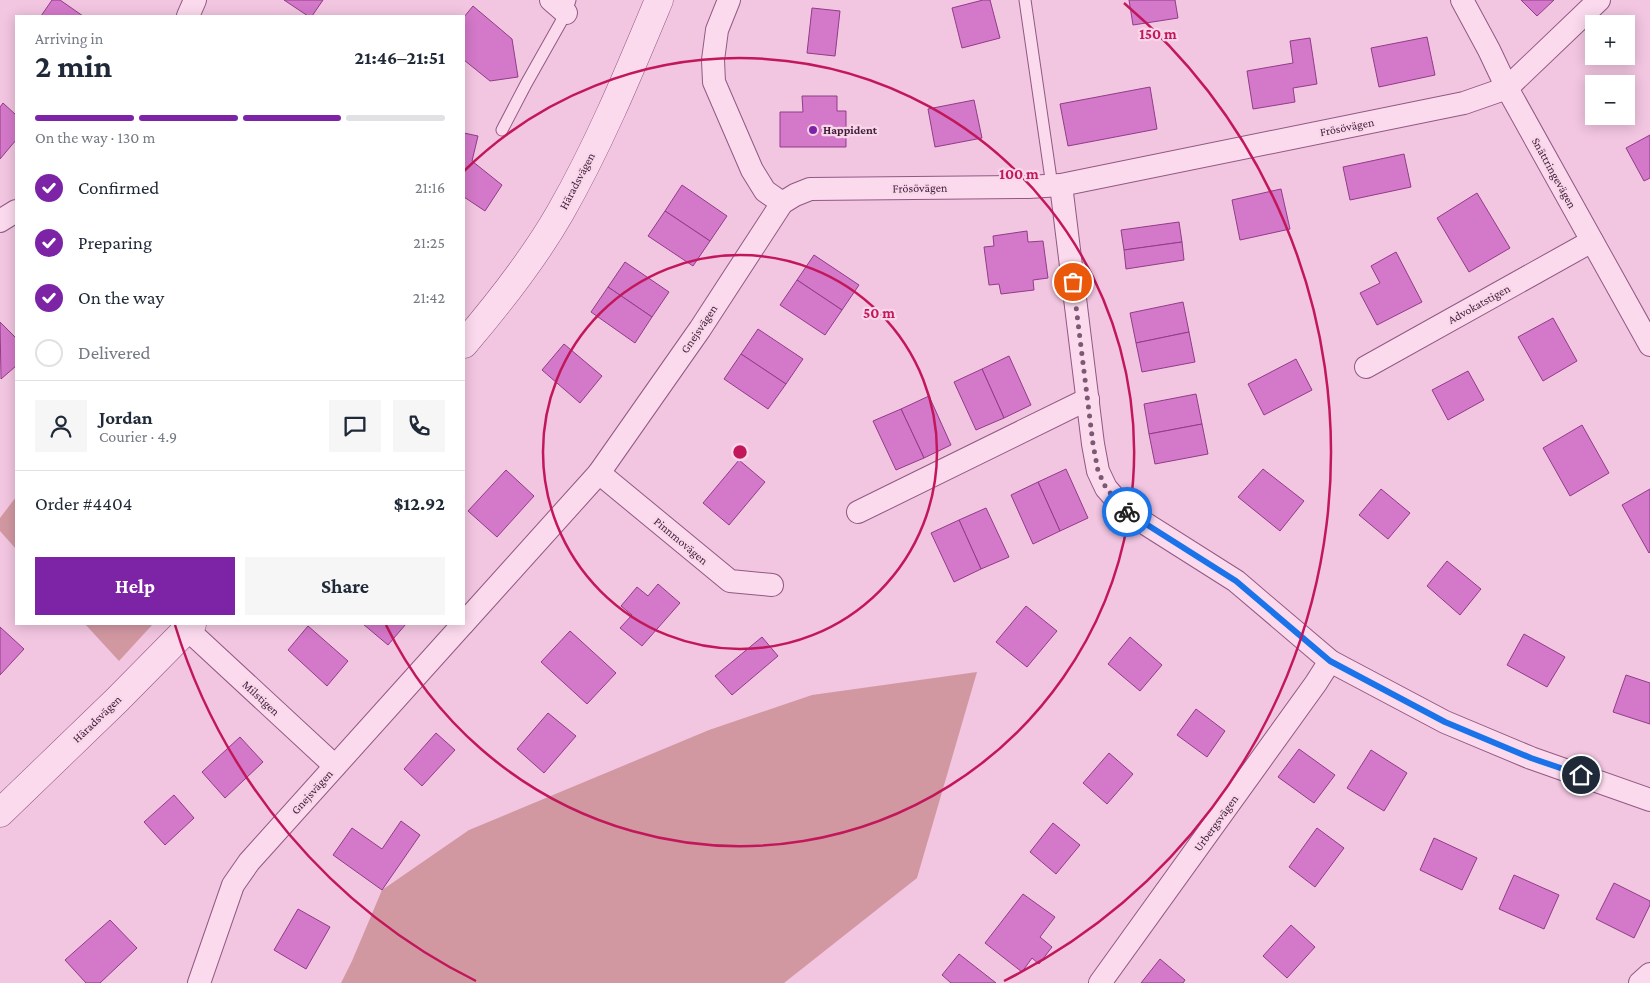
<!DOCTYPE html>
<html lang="en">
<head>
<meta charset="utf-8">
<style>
  body { margin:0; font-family:"Crimson Pro",serif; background:#f6f6f7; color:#1f2937; height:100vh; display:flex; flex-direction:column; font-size:19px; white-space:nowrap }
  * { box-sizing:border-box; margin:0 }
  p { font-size:16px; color:#747a83 }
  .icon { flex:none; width:28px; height:28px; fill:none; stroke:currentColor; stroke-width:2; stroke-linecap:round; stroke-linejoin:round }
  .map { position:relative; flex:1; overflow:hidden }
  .sheet { position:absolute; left:15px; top:15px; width:450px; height:610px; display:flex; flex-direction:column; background:#fff; border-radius:0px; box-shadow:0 2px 12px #0003 }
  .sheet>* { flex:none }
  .controls { position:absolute; left:1585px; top:15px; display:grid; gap:10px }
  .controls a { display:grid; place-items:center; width:50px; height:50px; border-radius:0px; background:#fff; box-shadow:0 2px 12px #0003; font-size:25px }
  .pin { position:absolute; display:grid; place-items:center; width:42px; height:42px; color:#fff; margin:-21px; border:2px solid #fff; border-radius:50%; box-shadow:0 1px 5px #0007 }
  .courier { position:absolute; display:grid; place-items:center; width:50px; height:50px; margin:-25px; border:4px solid #1a73e8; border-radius:50%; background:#fff; color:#222; box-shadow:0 1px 6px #0007 }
  .head em { font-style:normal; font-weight:700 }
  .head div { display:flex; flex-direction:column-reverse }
  .head { display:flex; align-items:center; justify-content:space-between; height:85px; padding:0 20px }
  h1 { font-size:32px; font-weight:700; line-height:38px }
  .bar { display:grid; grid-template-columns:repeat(4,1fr); gap:8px 5px; align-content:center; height:60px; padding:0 20px }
  .bar i { height:6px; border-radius:4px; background:#e0e1e3 }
  .bar .active { background:#7d23a5 }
  .bar p { grid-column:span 4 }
  .line { display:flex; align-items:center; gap:12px; padding:0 20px; border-top:1px solid #e0e1e3 }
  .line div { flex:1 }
  .round { display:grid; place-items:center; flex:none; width:52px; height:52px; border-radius:0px; background:#f6f6f7 }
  ol { padding:0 20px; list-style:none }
  li { display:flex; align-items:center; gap:15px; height:55px }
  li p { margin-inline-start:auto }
  li .icon { padding:5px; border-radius:50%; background:#7d23a5; color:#fff; stroke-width:4 }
  li:last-child { color:#747a83 }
  li i { width:28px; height:28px; border:2px solid #e0e1e3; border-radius:50% }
  .primary-button { display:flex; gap:10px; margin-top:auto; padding:10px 20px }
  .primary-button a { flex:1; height:58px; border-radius:0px; background:#7d23a5; color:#fff; font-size:20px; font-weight:700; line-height:58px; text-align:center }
  .primary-button a+a { background:#f6f6f7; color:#1f2937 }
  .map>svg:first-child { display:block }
  .green { fill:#d298a2 }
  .building { fill:#d478c9; stroke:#913c89 }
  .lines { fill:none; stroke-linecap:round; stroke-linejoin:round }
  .service-casing { stroke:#905983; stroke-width:13 }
  .minor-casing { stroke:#905983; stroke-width:24 }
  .tertiary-casing { stroke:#905983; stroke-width:29 }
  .service { stroke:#fcdaee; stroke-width:11 }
  .minor { stroke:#fcdaee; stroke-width:22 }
  .tertiary { stroke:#fcdaee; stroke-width:28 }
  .done { stroke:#7d5873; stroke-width:5; stroke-dasharray:0 9 }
  .route { stroke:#1a73e8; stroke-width:6 }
  .ring { fill:none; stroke:#c2185b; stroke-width:2.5 }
  .poi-dot { fill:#7d23a5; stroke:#f9d6ea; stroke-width:2 }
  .labels { text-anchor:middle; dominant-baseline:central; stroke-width:4.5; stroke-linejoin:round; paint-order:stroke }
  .street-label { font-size:12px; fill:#3e1e38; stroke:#f9d6ea }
  .poi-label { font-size:12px; font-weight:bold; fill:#3e1e38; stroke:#f9d6ea; text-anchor:start }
  .centre { fill:#c2185b; stroke:#f9d6ea; stroke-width:2.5 }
  .ring-label { font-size:15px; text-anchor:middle; font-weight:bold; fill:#c2185b; stroke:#f9d6ea; stroke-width:4.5; stroke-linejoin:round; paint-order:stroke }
</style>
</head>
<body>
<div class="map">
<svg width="1650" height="983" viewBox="0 0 1650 983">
  <rect width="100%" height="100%" fill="#f2c5e0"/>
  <g class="green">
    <polygon points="16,497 16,549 0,531 0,518"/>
    <polygon points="85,624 153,624 119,661"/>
    <polygon points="977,672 917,878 784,983 341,983 352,961 382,890 469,830 709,730 812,695"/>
  </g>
  <g class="building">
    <polygon points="52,0 60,0 83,16 41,16"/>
    <polygon points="284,0 323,0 312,16 308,16"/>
    <polygon points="983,0 990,0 1000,38 962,48 952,8"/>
    <polygon points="1129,0 1175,0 1178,18 1133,25"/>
    <polygon points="1521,0 1554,0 1537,16"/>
    <polygon points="473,6 512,39 518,77 490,81 464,60 464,17"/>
    <polygon points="812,8 840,11 835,56 807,53"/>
    <polygon points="1427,37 1435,75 1379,87 1371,48"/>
    <polygon points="1310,38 1317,84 1293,88 1295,102 1253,109 1247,71 1293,63 1290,41"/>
    <polygon points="1150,87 1157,129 1068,146 1060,104"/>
    <polygon points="802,96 837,96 837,111 846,111 846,147 780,147 780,112 803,112"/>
    <polygon points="974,100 982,138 935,147 928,109"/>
    <polygon points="3,103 16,115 16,140 0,159 0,107"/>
    <polygon points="464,133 478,136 472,161 502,185 485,211 464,197"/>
    <polygon points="1650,135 1650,178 1644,181 1626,148"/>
    <polygon points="1404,154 1411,187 1350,200 1343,167"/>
    <polygon points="682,185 727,216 710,241 665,211"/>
    <polygon points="1281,189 1290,229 1240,240 1232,200"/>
    <polygon points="1477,193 1510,248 1469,272 1437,218"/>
    <polygon points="665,211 710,241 693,266 648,236"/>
    <polygon points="1179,222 1182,242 1124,250 1121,230"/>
    <polygon points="1027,231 1028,242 1043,241 1048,278 1033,280 1034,290 1001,294 999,284 989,285 984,247 994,246 993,236"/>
    <polygon points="1182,242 1184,260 1126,269 1124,250"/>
    <polygon points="1396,252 1422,302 1377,325 1360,293 1380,283 1371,266"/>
    <polygon points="814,255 859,285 842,310 797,280"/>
    <polygon points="625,262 669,292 652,317 608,287"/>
    <polygon points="797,280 842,310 825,335 780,305"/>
    <polygon points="608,287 652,317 635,343 591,312"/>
    <polygon points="1183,302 1189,332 1136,343 1130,313"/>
    <polygon points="1553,318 1577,361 1543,381 1518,337"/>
    <polygon points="0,322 16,338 16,366 1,379"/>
    <polygon points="758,329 803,359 786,384 741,354"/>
    <polygon points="1189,332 1195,362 1142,372 1136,343"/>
    <polygon points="564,344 602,376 580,403 542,370"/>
    <polygon points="741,354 786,384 768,409 724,379"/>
    <polygon points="1009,356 1031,405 1004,418 982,369"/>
    <polygon points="1296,359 1312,390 1264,415 1248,384"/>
    <polygon points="982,369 1004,418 976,430 954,382"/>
    <polygon points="1468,371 1484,400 1448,420 1432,390"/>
    <polygon points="1196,394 1202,424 1149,434 1144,404"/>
    <polygon points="929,396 951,445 924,458 901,409"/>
    <polygon points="901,409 924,458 896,470 873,421"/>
    <polygon points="1202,424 1208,454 1155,464 1149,434"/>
    <polygon points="1582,425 1609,473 1570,496 1543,448"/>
    <polygon points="739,460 765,482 729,525 703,503"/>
    <polygon points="1066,469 1088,518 1060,531 1038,482"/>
    <polygon points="1263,469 1304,501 1280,531 1238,497"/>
    <polygon points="506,470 534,496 497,537 468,511"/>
    <polygon points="1038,482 1060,531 1033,544 1011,495"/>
    <polygon points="1381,489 1410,513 1388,539 1359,515"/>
    <polygon points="1650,489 1650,552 1649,553 1622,505"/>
    <polygon points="986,508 1009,557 981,569 959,520"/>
    <polygon points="959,520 981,569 954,582 931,533"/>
    <polygon points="1447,561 1481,589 1460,615 1427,586"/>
    <polygon points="658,584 680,603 642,646 620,628 632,615 621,606 637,587 648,596"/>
    <polygon points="1026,606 1057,631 1027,667 996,642"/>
    <polygon points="363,624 406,624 388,645"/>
    <polygon points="308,626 348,661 327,686 288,650"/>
    <polygon points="0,627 24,649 0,675"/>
    <polygon points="570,631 616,673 587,704 541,662"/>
    <polygon points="1524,634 1565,657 1547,687 1507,665"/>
    <polygon points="762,637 778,656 732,695 715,676"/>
    <polygon points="1130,637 1162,665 1140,691 1108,664"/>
    <polygon points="1626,675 1650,683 1650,724 1613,712"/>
    <polygon points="1196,709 1225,731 1207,757 1177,735"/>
    <polygon points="548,713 576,736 544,773 517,749"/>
    <polygon points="436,733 455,750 422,786 404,769"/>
    <polygon points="240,737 263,762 225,798 202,772"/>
    <polygon points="1299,749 1335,775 1314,803 1278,777"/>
    <polygon points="1371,750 1407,773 1384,811 1347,788"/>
    <polygon points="1109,753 1133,774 1107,804 1083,783"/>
    <polygon points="174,795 194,818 165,845 144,822"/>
    <polygon points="401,821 420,835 382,890 333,855 352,828 382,849"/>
    <polygon points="1053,823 1080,845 1056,874 1030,852"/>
    <polygon points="1317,828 1344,848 1315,887 1289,867"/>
    <polygon points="1434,838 1477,858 1462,890 1420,870"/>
    <polygon points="1514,875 1559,895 1544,929 1499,909"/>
    <polygon points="1614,883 1650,901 1650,905 1634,938 1596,919"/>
    <polygon points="1023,894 1055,917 1040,937 1052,947 1039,964 1032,958 1022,972 985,943"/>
    <polygon points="298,909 330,927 306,969 274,950"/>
    <polygon points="110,920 137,948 100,983 86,983 65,960"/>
    <polygon points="1291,925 1315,947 1287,978 1263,956"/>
    <polygon points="959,954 996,983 951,983 942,975"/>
    <polygon points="1160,959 1185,980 1183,983 1141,983"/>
  </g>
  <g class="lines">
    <g class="service-casing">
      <g id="service">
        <polyline points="1025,0 1052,186"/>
        <polyline points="502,130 526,84 566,13 570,0"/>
      </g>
    </g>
    <g class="minor-casing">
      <g id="minor">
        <polyline points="551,0 566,13"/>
        <polyline points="729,0 717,30 713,60 714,82 752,170 765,191 782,203"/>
        <polyline points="1462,0 1489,50 1507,88 1650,345"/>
        <polyline points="188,16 195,0"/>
        <polyline points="1061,185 1093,444 1098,471 1106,488 1127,512 1236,581 1330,661 1445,722 1531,758 1650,800"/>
        <polyline points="0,221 16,211"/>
        <polyline points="1366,367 1592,241"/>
        <polyline points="599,473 730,581 772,585"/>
        <polyline points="858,512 1088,399"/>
        <polyline points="464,623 599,473 700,329 782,203 795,195 810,189 1029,187 1061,185 1464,103 1507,88 1599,0"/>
        <polyline points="187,629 335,766"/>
        <polyline points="199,983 233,885 249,862 463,624"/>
        <polyline points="1100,983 1316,683 1330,661"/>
        <polyline points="1640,983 1650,974"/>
      </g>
    </g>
    <g class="tertiary-casing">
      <g id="tertiary">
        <path d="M464 344C499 303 533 260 560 213 599 145 629 72 659 0"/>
        <polyline points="0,813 117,700 192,624"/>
      </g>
    </g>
    <use href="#service" class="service"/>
    <use href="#minor" class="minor"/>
    <use href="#tertiary" class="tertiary"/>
  </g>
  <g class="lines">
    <polyline class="done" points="1073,282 1093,444 1098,471 1106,488 1127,512"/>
    <polyline class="route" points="1127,512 1236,581 1330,661 1445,722 1531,758 1581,775"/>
  </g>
  <g class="ring">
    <circle cx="740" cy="452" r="197"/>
    <path d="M464 171A394 394 0 1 1 386 625"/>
    <path d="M476 981A591 591 0 0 1 175 625M1124 3A591 591 0 0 1 1004 981"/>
  </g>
  <circle class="poi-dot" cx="813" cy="130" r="5"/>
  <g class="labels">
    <g class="street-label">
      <text transform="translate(1347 127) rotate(-11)">Frösövägen</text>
      <text transform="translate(1554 173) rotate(61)">Snättringevägen</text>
      <text transform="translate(577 181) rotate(-62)">Häradsvägen</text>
      <text transform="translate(920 188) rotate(-1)">Frösövägen</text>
      <text transform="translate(1479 304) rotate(-29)">Advokatstigen</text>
      <text transform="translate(699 329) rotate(-56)">Gnejsvägen</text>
      <text transform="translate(681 541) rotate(40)">Pinnmovägen</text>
      <text transform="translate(261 698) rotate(43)">Milstigen</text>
      <text transform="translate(97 719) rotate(-44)">Häradsvägen</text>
      <text transform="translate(312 792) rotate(-48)">Gnejsvägen</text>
      <text transform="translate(1216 823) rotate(-54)">Urbergsvägen</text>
    </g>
    <g class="poi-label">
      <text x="823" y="130">Happident</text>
    </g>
  </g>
  <circle cx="740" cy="452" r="8" class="centre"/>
  <g class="ring-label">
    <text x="1158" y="39">150 m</text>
    <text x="1019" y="179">100 m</text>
    <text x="879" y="318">50 m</text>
  </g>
</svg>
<div class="controls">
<a>+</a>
<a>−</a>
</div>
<div class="pin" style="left:1073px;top:282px;background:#ea580c"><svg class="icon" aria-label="bag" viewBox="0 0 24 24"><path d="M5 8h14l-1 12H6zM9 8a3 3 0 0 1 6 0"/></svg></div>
<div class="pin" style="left:1581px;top:775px;background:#1f2937"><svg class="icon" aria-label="home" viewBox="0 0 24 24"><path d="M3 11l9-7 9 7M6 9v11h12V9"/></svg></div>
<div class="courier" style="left:1127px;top:512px"><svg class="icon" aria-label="bike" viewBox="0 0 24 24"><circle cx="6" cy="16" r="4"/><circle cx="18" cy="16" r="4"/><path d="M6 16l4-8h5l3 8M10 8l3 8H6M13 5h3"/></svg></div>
<section class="sheet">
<div class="head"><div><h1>2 min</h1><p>Arriving in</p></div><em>21:46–21:51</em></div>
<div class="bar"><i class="active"></i><i class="active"></i><i class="active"></i><i></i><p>On the way · 130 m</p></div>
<ol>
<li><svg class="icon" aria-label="check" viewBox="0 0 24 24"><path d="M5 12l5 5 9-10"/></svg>Confirmed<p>21:16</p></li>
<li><svg class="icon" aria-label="check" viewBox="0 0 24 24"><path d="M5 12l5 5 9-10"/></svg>Preparing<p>21:25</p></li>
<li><svg class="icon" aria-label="check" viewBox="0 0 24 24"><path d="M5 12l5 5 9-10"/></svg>On the way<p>21:42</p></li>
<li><i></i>Delivered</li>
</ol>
<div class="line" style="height:90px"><a class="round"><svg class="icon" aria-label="person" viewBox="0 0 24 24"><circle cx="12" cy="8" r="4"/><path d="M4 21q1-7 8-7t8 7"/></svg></a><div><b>Jordan</b><p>Courier · 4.9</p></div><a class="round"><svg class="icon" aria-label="chat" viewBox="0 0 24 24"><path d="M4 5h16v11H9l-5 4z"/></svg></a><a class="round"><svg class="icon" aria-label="phone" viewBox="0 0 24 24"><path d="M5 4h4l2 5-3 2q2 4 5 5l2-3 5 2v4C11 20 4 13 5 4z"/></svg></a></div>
<div class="line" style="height:65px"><div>Order #4404</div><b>$12.92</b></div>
<div class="primary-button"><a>Help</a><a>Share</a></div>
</section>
</div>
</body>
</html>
